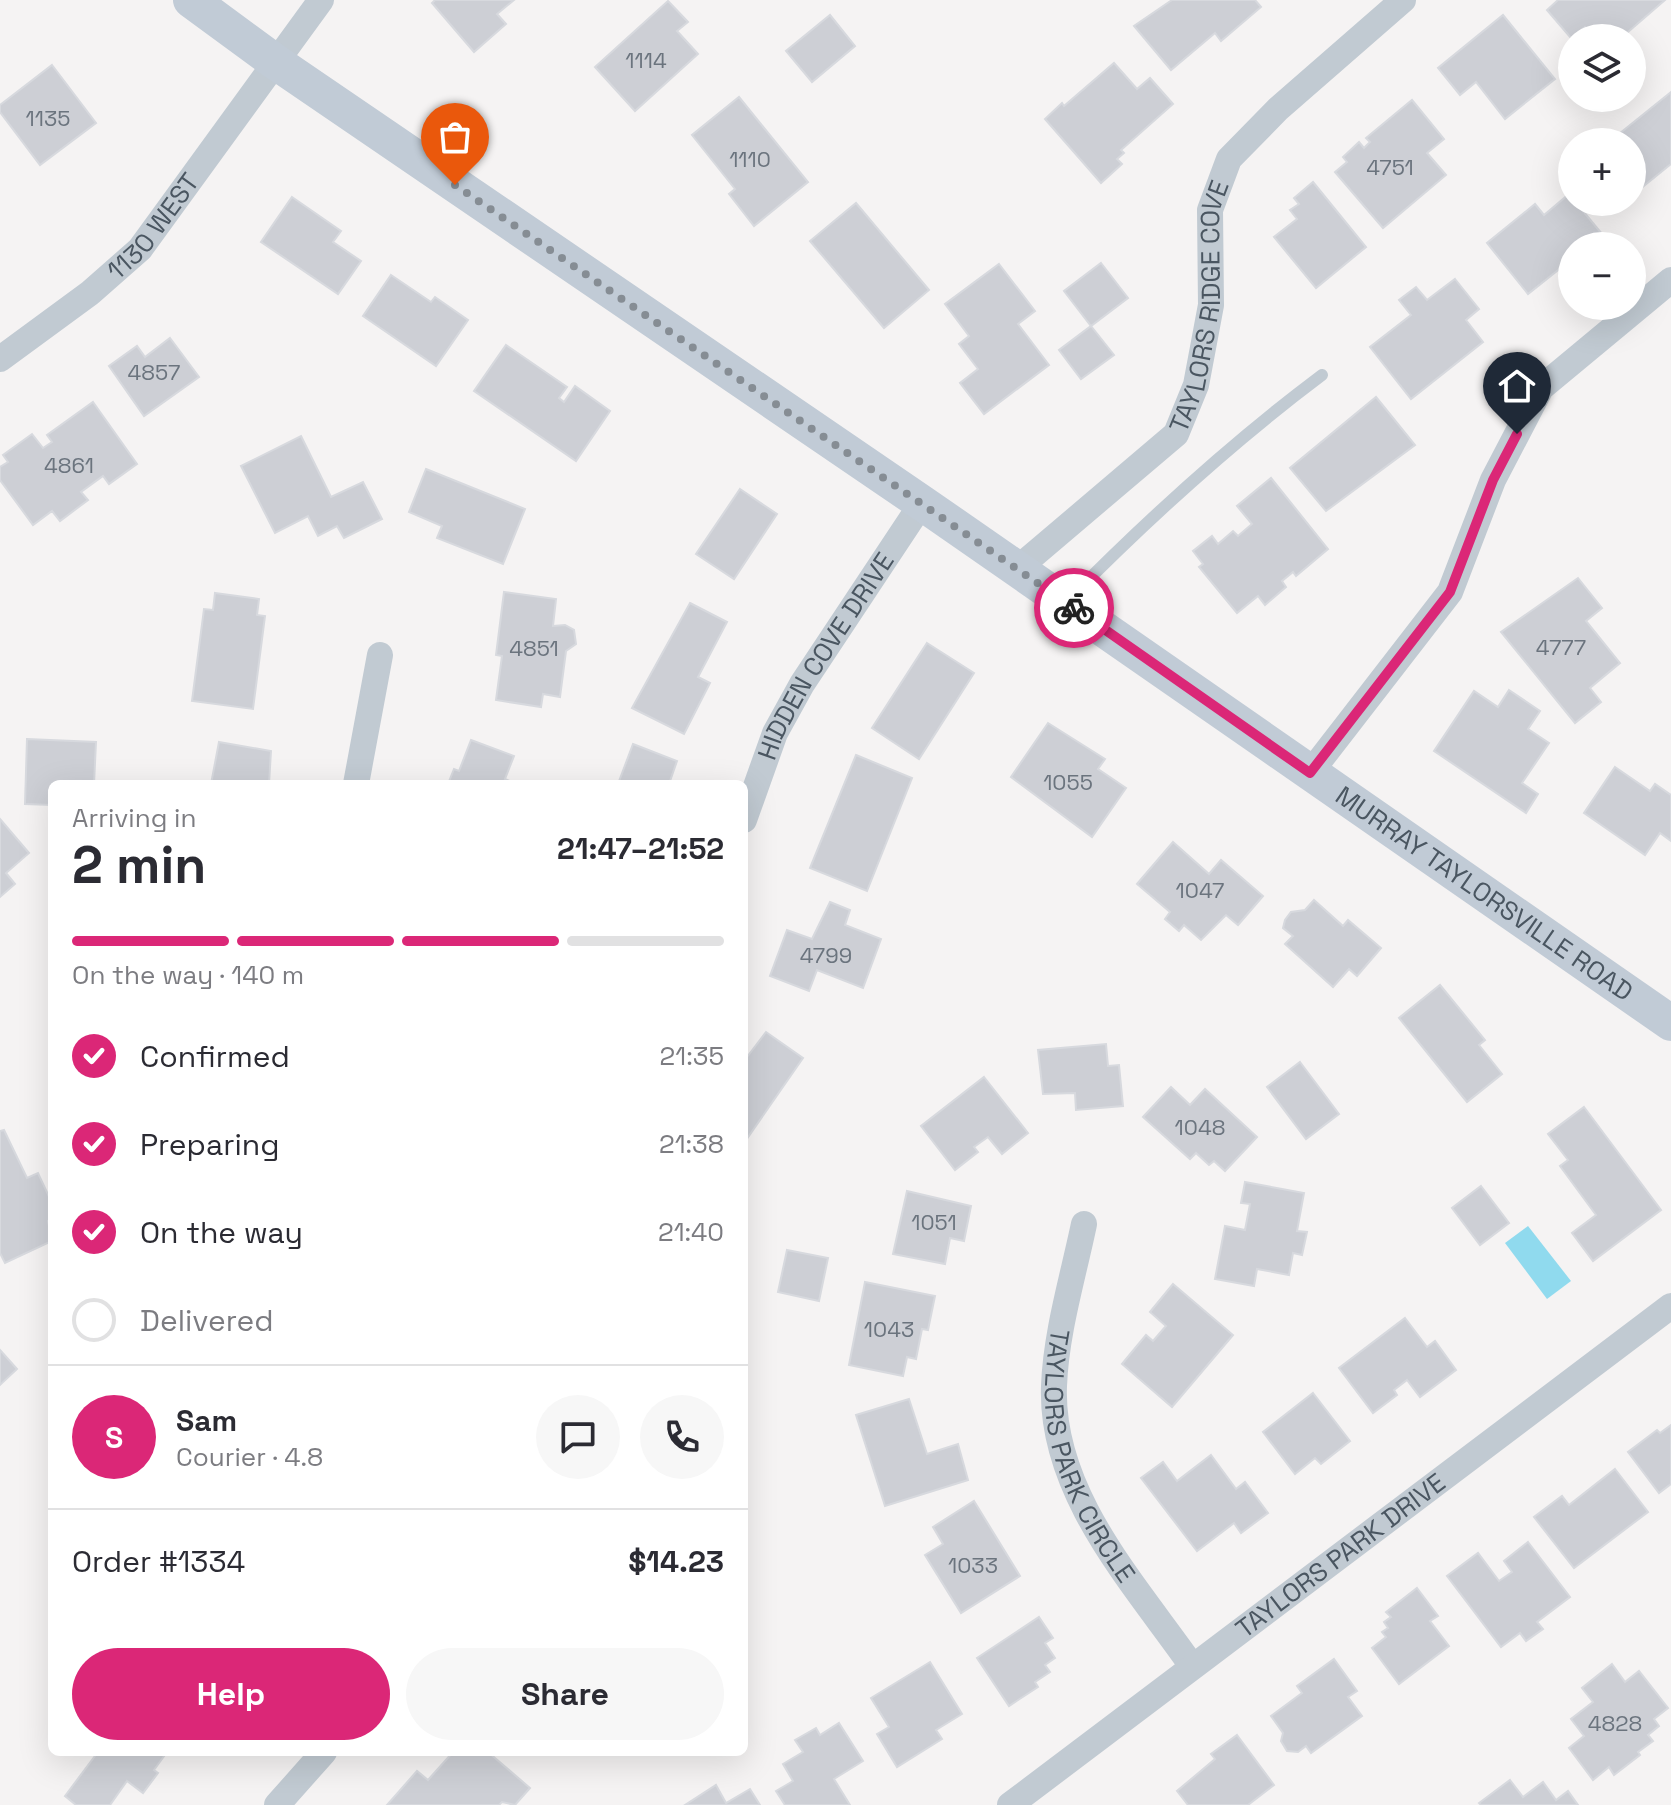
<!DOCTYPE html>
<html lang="en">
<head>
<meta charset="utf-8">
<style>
  body { margin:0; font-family:"Space Grotesk",sans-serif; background:#f7f7f7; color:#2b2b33; height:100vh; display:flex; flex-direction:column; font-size:30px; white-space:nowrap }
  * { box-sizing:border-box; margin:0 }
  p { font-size:26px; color:#7c7c81 }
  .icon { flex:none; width:44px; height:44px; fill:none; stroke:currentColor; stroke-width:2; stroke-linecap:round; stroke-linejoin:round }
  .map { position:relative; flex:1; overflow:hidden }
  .panel { position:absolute; left:48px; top:780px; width:700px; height:976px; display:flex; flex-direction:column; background:#fff; border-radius:12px; box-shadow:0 8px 32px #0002 }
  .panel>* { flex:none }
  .controls { position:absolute; left:1558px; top:24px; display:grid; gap:16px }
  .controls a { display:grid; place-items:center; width:88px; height:88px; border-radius:50%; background:#fff; box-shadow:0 8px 32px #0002; font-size:40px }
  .pin { position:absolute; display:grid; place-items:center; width:68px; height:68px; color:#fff; margin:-82px -34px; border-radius:50% 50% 50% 0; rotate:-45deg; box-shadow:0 0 8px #0007 }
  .pin .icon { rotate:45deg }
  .courier { position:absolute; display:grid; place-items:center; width:80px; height:80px; margin:-40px; border:6px solid #db2777; border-radius:50%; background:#fff; color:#222; box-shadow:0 2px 10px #0007 }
  .summary em { font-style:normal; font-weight:700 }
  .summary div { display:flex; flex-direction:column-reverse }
  .summary { display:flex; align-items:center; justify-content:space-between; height:136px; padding:0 24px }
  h1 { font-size:52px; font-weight:700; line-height:60px }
  .bar { display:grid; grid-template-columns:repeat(4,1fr); gap:12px 8px; align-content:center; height:96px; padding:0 24px }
  .bar i { height:10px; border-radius:6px; background:#e1e1e2 }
  .bar .on { background:#db2777 }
  .bar p { grid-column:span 4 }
  .line { display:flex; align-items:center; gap:20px; padding:0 24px; border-top:2px solid #e1e1e2 }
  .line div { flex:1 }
  .round { display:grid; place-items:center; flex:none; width:84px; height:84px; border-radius:42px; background:#f7f7f7 }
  ol { padding:0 24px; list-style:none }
  li { display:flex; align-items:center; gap:24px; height:88px }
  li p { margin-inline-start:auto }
  li .icon { padding:8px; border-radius:50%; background:#db2777; color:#fff; stroke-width:4 }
  li:last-child { color:#7c7c81 }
  li i { width:44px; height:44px; border:4px solid #e1e1e2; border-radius:50% }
  .button { display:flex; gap:16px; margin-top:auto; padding:16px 24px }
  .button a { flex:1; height:92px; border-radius:48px; background:#db2777; color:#fff; font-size:32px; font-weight:700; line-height:92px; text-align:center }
  .button a+a { background:#f7f7f7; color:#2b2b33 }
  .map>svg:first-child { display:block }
  .water { fill:#90daee }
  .building { fill:#cdcfd5; stroke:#d7d9de; stroke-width:2 }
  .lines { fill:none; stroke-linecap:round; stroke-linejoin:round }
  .lane { stroke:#c1cad2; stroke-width:12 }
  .street { stroke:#c1cad2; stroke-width:26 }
  .secondary { stroke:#c1cbd6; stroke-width:36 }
  .done { stroke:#868d94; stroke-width:8; stroke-dasharray:0 14.4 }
  .route { stroke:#db2777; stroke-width:10 }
  .labels { text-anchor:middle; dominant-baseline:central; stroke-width:6; stroke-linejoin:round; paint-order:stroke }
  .number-label { font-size:22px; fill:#6b747e }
  .street-label { font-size:26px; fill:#4a5661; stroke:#fff }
</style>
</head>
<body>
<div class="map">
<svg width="1671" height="1805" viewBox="0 0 1671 1805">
  <rect width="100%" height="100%" fill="#f5f3f3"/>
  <polygon class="water" points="1528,1226 1571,1281 1547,1299 1505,1243"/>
  <g class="building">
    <polygon points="435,0 514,0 497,14 506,24 474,52 432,3"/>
    <polygon points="1172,0 1255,0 1261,7 1221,41 1215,33 1171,70 1134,26"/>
    <polygon points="1558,0 1665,0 1621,38 1594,38 1585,27 1571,38 1547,10"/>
    <polygon points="668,1 688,22 677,31 698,54 635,111 595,67"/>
    <polygon points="830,15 855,46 812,82 786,51"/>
    <polygon points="1503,15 1555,79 1505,119 1476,82 1460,95 1438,68"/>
    <polygon points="1114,63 1137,89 1150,78 1173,104 1121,150 1124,153 1117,159 1122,164 1101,183 1045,119 1062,103 1064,106"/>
    <polygon points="52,65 96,123 40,165 0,112 0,105"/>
    <polygon points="1671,92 1671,164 1634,194 1632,142 1609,142"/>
    <polygon points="739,97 808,182 754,226 729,194 735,189 692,135"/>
    <polygon points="1412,100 1444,139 1427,153 1446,175 1383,228 1335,172 1347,162 1343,157 1359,142 1364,148 1370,142 1366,138"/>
    <polygon points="1313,182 1366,247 1316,288 1274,237 1297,219 1290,210 1299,204 1294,198"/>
    <polygon points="1569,194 1602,234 1588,246 1572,246 1572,259 1528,294 1487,243 1535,204 1544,215"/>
    <polygon points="292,197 341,231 333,242 361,261 338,294 261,242"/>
    <polygon points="856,203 929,290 884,328 810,241"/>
    <polygon points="1101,263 1128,298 1091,326 1064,291"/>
    <polygon points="999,264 1035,311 1018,324 1049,365 984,414 960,383 978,369 959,344 969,336 945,304"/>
    <polygon points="391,275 431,302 435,297 468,320 436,366 363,316"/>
    <polygon points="1455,279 1479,309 1466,320 1483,342 1411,399 1370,347 1411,315 1399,300 1416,287 1427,300"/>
    <polygon points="1091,326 1114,355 1081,379 1059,350"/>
    <polygon points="170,338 199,377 144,416 109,366 137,346 145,357"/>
    <polygon points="506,345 567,387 559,398 564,402 575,386 610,411 576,461 474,391"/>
    <polygon points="1376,397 1415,445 1326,511 1290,468"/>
    <polygon points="93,402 137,464 109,484 103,476 81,492 88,500 60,521 52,511 33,525 0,480 0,467 8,462 3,455 32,434 43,448 52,442 47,435"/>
    <polygon points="301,436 331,497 363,482 382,519 344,538 337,526 318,536 308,516 275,533 241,466"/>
    <polygon points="426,469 525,509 503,564 437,538 442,526 409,512"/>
    <polygon points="1271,478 1328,549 1296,576 1293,572 1282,581 1286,587 1265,605 1258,596 1237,613 1199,567 1203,564 1193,551 1212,536 1218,544 1233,531 1238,536 1252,524 1237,506"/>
    <polygon points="740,489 777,514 734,579 696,554"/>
    <polygon points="1578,578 1602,608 1586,621 1620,663 1590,688 1601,702 1575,723 1501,632"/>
    <polygon points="504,592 556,599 553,626 565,625 574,630 576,644 566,651 560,697 543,694 541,707 496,700 502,656 496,655"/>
    <polygon points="215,593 259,599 257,615 265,616 253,709 192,701 204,609 213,610"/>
    <polygon points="690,603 727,622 698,677 710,683 684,734 632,708"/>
    <polygon points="927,643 974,673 919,759 872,728"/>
    <polygon points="1509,690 1540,711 1528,729 1549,743 1522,783 1538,794 1526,813 1434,751 1474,691 1498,707"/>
    <polygon points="1048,723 1105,759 1098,769 1126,788 1092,837 1011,777"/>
    <polygon points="27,739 96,742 94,784 52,784 52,805 25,804"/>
    <polygon points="471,740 514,756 505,779 517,784 448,784 454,769 459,771"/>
    <polygon points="219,742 271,751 269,784 211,784"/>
    <polygon points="633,744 677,761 669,784 618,784"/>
    <polygon points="856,755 912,778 867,891 810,868"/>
    <polygon points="1615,767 1650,791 1655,784 1671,795 1671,841 1660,833 1645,855 1584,813"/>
    <polygon points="0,819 29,853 6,873 15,884 0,897"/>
    <polygon points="1173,842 1209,874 1221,860 1263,896 1238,925 1226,915 1201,940 1184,925 1179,931 1165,919 1170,912 1137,884"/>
    <polygon points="1314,900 1343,926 1348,920 1381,948 1357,976 1349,969 1333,987 1285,944 1293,936 1283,928 1285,920 1291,912 1305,910"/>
    <polygon points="830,902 850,910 845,925 881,939 863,988 817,970 809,991 770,976 787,930 812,939"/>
    <polygon points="1440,985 1485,1040 1479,1045 1502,1074 1467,1102 1399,1018"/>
    <polygon points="766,1032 803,1058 744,1143 744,1061"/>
    <polygon points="1106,1044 1108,1066 1119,1065 1123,1106 1076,1110 1075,1093 1043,1094 1038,1050"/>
    <polygon points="1300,1062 1339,1114 1306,1139 1267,1087"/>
    <polygon points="984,1077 1028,1133 1002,1154 988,1137 974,1147 978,1152 955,1170 921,1126"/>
    <polygon points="1171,1087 1190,1105 1205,1089 1257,1137 1225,1171 1214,1161 1209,1165 1196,1153 1190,1159 1143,1117"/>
    <polygon points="1584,1107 1661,1210 1593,1261 1572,1233 1596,1215 1560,1166 1568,1160 1548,1134"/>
    <polygon points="4,1130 27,1178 38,1173 52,1203 52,1219 48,1221 52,1241 5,1263 0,1253 0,1131"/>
    <polygon points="1245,1182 1304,1193 1297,1231 1307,1232 1302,1255 1293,1253 1289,1275 1257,1269 1254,1286 1215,1279 1225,1226 1245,1230 1250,1204 1241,1203"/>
    <polygon points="1481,1186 1509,1223 1480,1245 1452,1208"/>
    <polygon points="907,1191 971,1206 964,1241 950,1238 945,1264 893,1254"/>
    <polygon points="787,1250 828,1258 819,1301 778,1292"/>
    <polygon points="865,1282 935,1296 928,1330 922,1329 916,1359 907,1357 903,1376 849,1365"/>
    <polygon points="1173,1284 1233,1335 1172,1407 1122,1364 1146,1335 1153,1341 1166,1326 1150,1312"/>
    <polygon points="1405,1318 1427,1347 1435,1341 1456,1370 1420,1397 1407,1380 1394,1390 1397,1395 1373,1413 1339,1368"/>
    <polygon points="0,1350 17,1369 0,1385"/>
    <polygon points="1313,1393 1350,1441 1321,1464 1315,1458 1295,1474 1263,1432"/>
    <polygon points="909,1399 927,1454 958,1444 968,1480 885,1506 856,1415"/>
    <polygon points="1671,1425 1671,1484 1659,1493 1628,1452 1657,1430 1660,1433"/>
    <polygon points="1211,1455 1236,1489 1245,1482 1268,1513 1241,1533 1234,1523 1197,1551 1141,1478 1163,1462 1177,1481"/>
    <polygon points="1615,1469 1648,1512 1574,1568 1534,1517 1562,1496 1569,1505"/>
    <polygon points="974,1501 1020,1576 961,1613 925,1555 943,1544 933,1527"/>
    <polygon points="1528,1542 1570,1597 1537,1622 1543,1629 1526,1641 1520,1633 1501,1647 1447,1576 1478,1553 1499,1581 1512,1572 1504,1561"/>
    <polygon points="1417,1588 1438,1616 1430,1621 1449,1646 1399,1684 1372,1648 1386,1637 1382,1632 1388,1628 1384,1622 1391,1617 1386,1612"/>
    <polygon points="1039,1617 1053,1638 1045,1643 1055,1658 1045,1665 1050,1672 1035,1682 1038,1687 1009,1706 977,1658"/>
    <polygon points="1334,1659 1357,1691 1348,1697 1362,1716 1311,1753 1306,1746 1298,1752 1287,1751 1281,1741 1283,1733 1271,1716 1302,1693 1297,1686"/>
    <polygon points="930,1662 962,1714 936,1730 942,1739 897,1767 877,1734 889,1727 871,1698"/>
    <polygon points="1612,1664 1625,1682 1639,1671 1668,1708 1654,1719 1659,1726 1648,1735 1653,1741 1638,1752 1640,1755 1614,1775 1609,1767 1593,1780 1569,1748 1584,1736 1571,1719 1593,1702 1582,1688"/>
    <polygon points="839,1723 863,1761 834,1779 850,1805 785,1805 776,1791 793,1781 783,1764 803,1752 795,1740 816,1728 820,1735"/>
    <polygon points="1237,1735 1274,1785 1248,1805 1188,1805 1177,1791 1215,1759 1211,1754"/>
    <polygon points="98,1752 167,1752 154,1770 158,1773 143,1793 127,1781 110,1805 76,1805 65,1796"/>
    <polygon points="453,1752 488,1752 530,1788 515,1805 502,1802 499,1805 387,1805 417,1771 428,1780"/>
    <polygon points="1510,1780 1523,1797 1543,1782 1556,1800 1568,1791 1578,1805 1481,1805 1479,1803"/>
    <polygon points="716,1785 726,1803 750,1789 760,1805 685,1805"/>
  </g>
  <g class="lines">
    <path class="lane" d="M1067 601C1147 520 1230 444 1322 375"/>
    <g class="street">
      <path id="s1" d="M0 359 90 293 140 249 321 0"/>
      <path id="s2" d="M1017 569 1176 434 1196 385 1211 305 1210 210 1229 159 1278 109 1403 0"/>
      <polyline points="1310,773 1450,592 1493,480 1541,388 1671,280"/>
      <polyline points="356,784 380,655"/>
      <path id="s3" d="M744 820 775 733 802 684 922 503"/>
      <path id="s4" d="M1084 1224C1073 1277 1056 1332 1054 1386 1050 1493 1134 1583 1192 1666"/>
      <polyline points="277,1805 324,1752"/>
      <path id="s5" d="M1010 1805 1671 1306"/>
    </g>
    <path class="secondary" id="s6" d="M191 0 274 61 922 503 1671 1023"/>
  </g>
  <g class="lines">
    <polyline class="done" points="455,185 1074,608"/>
    <polyline class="route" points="1074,608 1310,773 1450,592 1493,480 1517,434"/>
  </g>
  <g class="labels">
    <g class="number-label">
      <text x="646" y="60">1114</text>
      <text x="48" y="118">1135</text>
      <text x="750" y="159">1110</text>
      <text x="1390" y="167">4751</text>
      <text x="154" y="372">4857</text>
      <text x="69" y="465">4861</text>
      <text x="1561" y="647">4777</text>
      <text x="534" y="648">4851</text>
      <text x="1068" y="782">1055</text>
      <text x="1200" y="890">1047</text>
      <text x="826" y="955">4799</text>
      <text x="1200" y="1127">1048</text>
      <text x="934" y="1222">1051</text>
      <text x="889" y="1329">1043</text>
      <text x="973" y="1565">1033</text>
      <text x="1615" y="1723">4828</text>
    </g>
    <g class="street-label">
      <text stroke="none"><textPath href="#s1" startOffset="204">1130 WEST</textPath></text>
      <text stroke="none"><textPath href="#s2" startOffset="340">TAYLORS RIDGE COVE</textPath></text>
      <text stroke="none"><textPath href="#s3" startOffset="184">HIDDEN COVE DRIVE</textPath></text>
      <text stroke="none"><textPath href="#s6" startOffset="1572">MURRAY TAYLORSVILLE ROAD</textPath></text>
      <text stroke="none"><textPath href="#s4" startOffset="242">TAYLORS PARK CIRCLE</textPath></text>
      <text stroke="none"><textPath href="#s5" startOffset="414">TAYLORS PARK DRIVE</textPath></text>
    </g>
  </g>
</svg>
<div class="controls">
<a><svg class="icon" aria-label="layers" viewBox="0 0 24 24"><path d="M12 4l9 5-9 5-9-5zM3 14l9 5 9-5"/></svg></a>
<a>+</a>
<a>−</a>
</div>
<div class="pin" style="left:455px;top:185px;background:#ea580c"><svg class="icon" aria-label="bag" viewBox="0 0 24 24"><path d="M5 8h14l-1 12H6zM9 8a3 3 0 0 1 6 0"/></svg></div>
<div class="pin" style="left:1517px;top:434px;background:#1f2937"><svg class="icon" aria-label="home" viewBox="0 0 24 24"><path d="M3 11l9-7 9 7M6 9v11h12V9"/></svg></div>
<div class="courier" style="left:1074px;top:608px"><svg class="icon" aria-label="bike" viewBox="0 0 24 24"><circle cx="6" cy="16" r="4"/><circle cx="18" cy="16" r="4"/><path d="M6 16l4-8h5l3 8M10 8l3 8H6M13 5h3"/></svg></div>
<section class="panel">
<div class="summary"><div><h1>2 min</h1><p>Arriving in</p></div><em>21:47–21:52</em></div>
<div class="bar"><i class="on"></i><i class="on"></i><i class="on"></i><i></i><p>On the way · 140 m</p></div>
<ol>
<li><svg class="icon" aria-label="check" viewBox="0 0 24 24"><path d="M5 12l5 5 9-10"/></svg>Confirmed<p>21:35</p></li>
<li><svg class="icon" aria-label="check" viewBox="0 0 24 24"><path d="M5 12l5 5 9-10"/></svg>Preparing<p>21:38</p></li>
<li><svg class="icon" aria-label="check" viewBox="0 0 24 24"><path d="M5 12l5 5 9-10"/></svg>On the way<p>21:40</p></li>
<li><i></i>Delivered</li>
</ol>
<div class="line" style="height:144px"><b class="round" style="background:#db2777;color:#fff">S</b><div><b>Sam</b><p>Courier · 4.8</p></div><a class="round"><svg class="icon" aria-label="chat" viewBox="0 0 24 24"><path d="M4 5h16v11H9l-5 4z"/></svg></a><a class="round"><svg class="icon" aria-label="phone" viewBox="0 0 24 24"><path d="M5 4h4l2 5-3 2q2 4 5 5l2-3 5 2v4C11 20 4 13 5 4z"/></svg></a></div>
<div class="line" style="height:104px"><div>Order #1334</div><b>$14.23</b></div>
<div class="button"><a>Help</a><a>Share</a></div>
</section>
</div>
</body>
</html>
